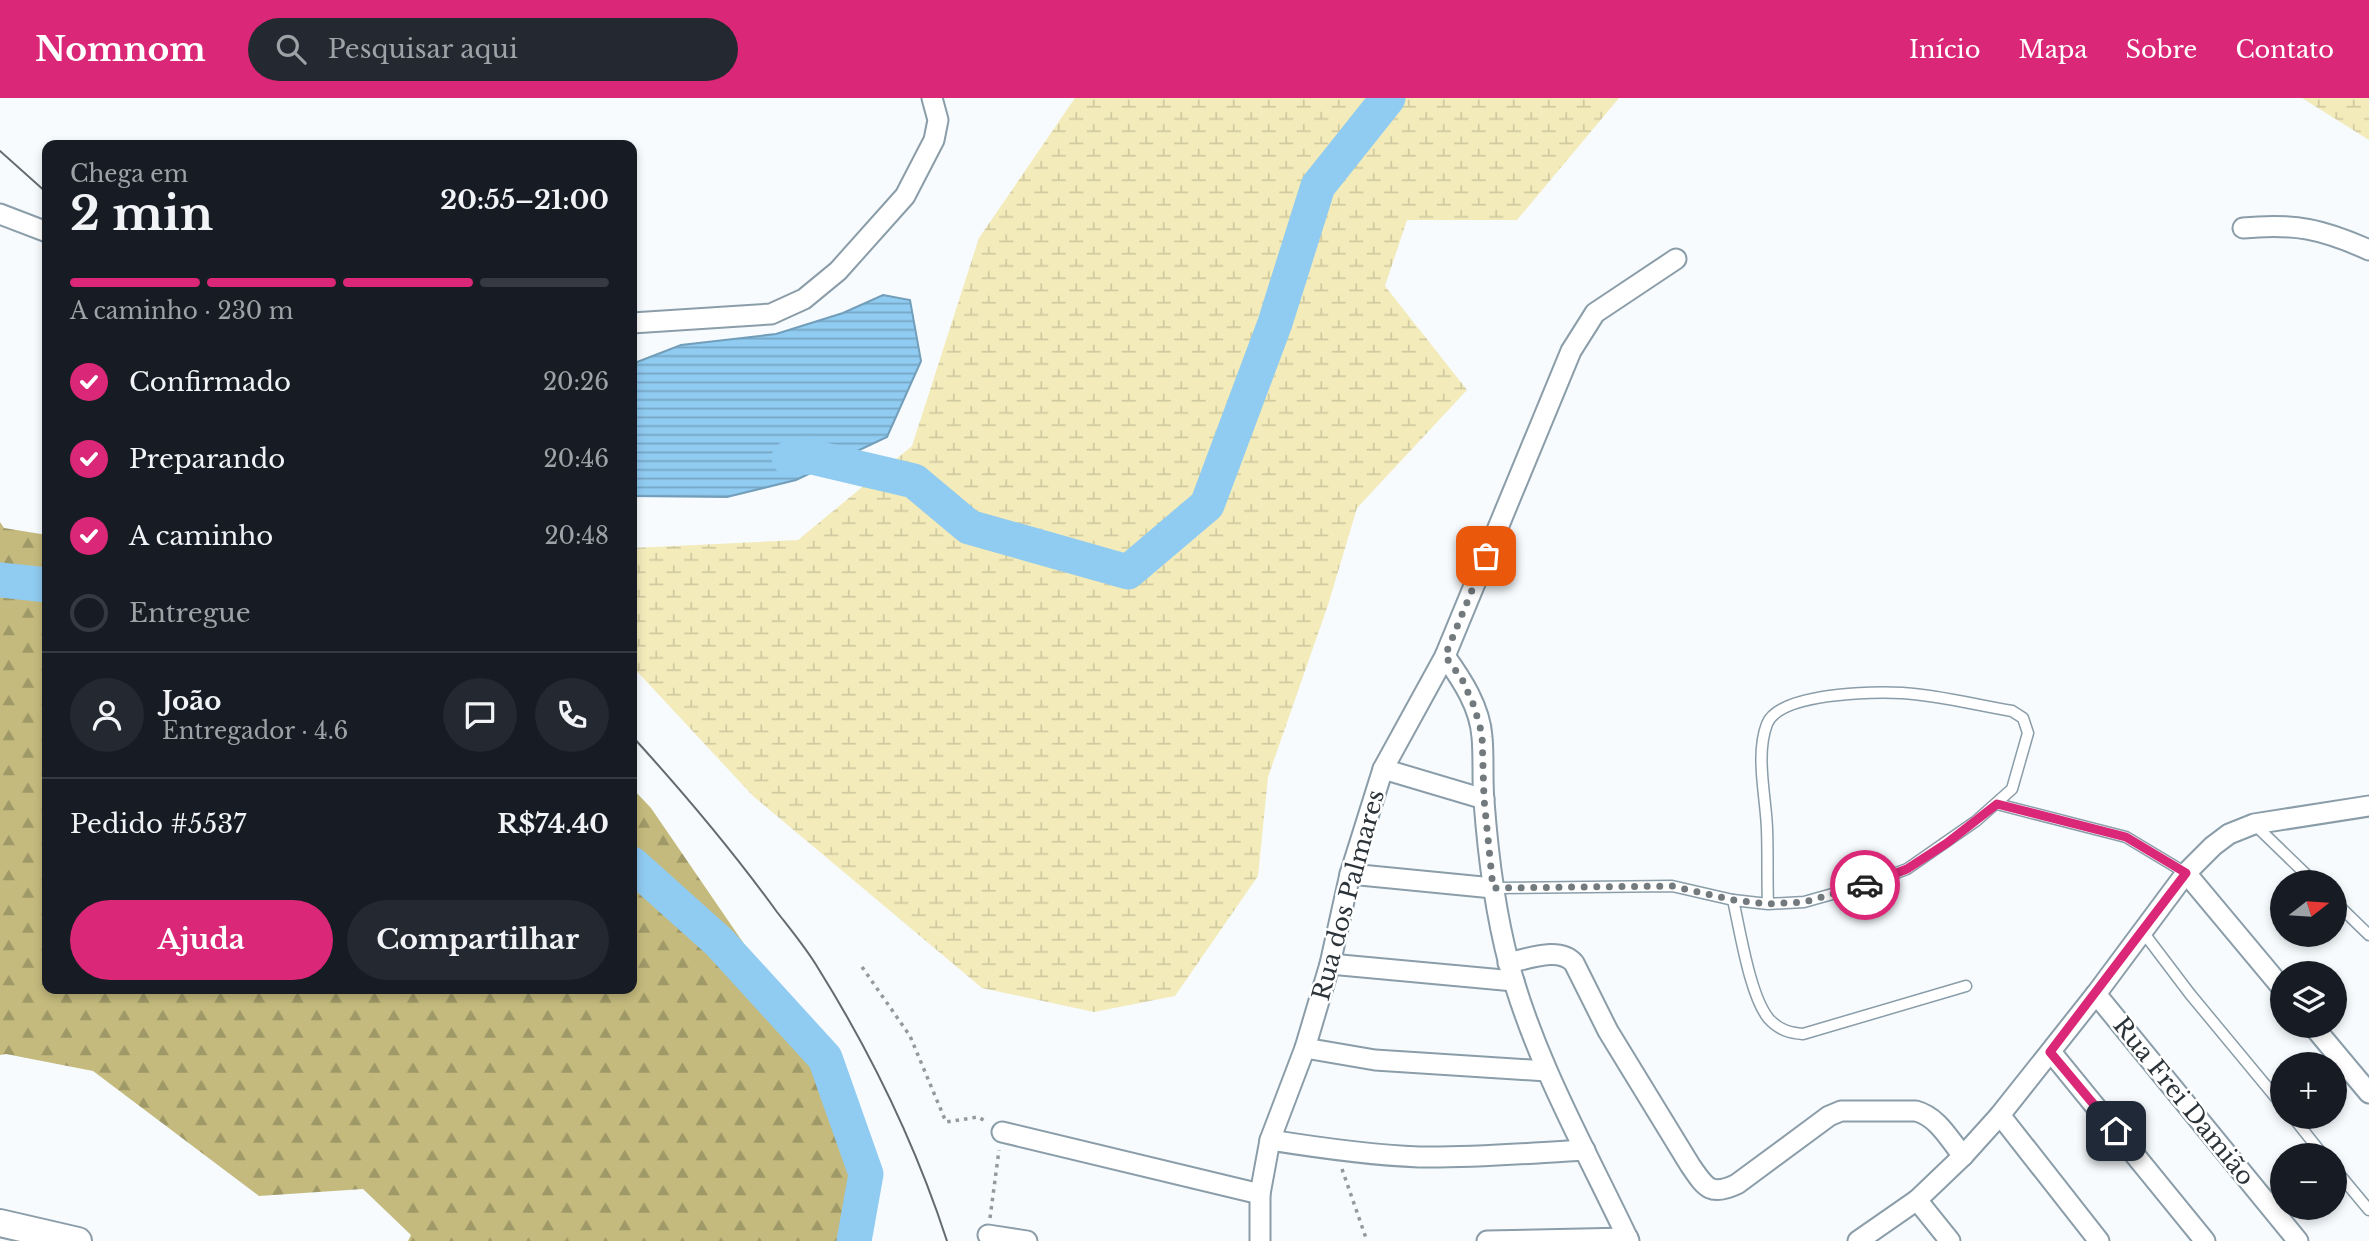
<!DOCTYPE html>
<html lang="pt">
<head>
<meta charset="utf-8">
<style>
  body { margin:0; font-family:"Libre Baskerville",serif; background:#242831; color:#f1f3f6; height:100vh; display:flex; flex-direction:column; font-size:26px; white-space:nowrap }
  * { box-sizing:border-box; margin:0 }
  p { font-size:23px; color:#9ea1a6 }
  .icon { flex:none; width:38px; height:38px; fill:none; stroke:currentColor; stroke-width:2; stroke-linecap:round; stroke-linejoin:round }
  .map { position:relative; flex:1; overflow:hidden }
  .details { position:absolute; left:42px; top:42px; width:595px; height:854px; display:flex; flex-direction:column; background:#171b24; border-radius:14px; box-shadow:0 4px 10px #0003 }
  .details>* { flex:none }
  .needle { width:46px; rotate:73deg }
  .buttons { position:absolute; left:2270px; top:772px; display:grid; gap:14px }
  .buttons a { display:grid; place-items:center; width:77px; height:77px; border-radius:50%; background:#171b24; box-shadow:0 4px 10px #0003; font-size:35px }
  .pin { position:absolute; display:grid; place-items:center; width:60px; height:60px; color:#fff; margin:-30px; border-radius:14px; box-shadow:0 4px 10px #0006 }
  .courier { position:absolute; display:grid; place-items:center; width:70px; height:70px; margin:-35px; border:5px solid #db2777; border-radius:50%; background:#fff; color:#222; box-shadow:0 2px 9px #0007 }
  .overview em { font-style:normal; font-weight:800 }
  .overview div { display:flex; flex-direction:column-reverse }
  .overview { display:flex; align-items:center; justify-content:space-between; height:119px; padding:0 28px }
  h1 { font-size:46px; font-weight:800; line-height:52px }
  .bar { display:grid; grid-template-columns:repeat(4,1fr); gap:10px 7px; align-content:center; height:84px; padding:0 28px }
  .bar i { height:9px; border-radius:5px; background:#363941 }
  .bar .selected { background:#db2777 }
  .bar p { grid-column:span 4 }
  .line { display:flex; align-items:center; gap:18px; padding:0 28px; border-top:2px solid #363941 }
  .line div { flex:1 }
  .round { display:grid; place-items:center; flex:none; width:74px; height:74px; border-radius:37px; background:#242831 }
  ol { padding:0 28px; list-style:none }
  li { display:flex; align-items:center; gap:21px; height:77px }
  li p { margin-inline-start:auto }
  li .icon { padding:7px; border-radius:50%; background:#db2777; color:#fff; stroke-width:4 }
  li:last-child { color:#9ea1a6 }
  li i { width:38px; height:38px; border:4px solid #363941; border-radius:50% }
  .cta { display:flex; gap:14px; margin-top:auto; padding:14px 28px }
  .cta a { flex:1; height:80px; border-radius:42px; background:#db2777; color:#fff; font-size:28px; font-weight:800; line-height:80px; text-align:center }
  .cta a+a { background:#242831; color:#f1f3f6 }
  header { display:flex; align-items:center; gap:42px; box-sizing:border-box; height:98px; padding:0 35px; background:#db2777; color:#fff }
  header strong { font-size:33px }
  nav { display:flex; gap:38px; margin-inline-start:auto; font-size:24px }
  .search { width:490px; height:63px; background:#242831; display:flex; align-items:center; gap:18px; box-sizing:border-box; padding:0 24px; border-radius:38px; color:#9ea1a6; font-size:26px }
  .map>svg:first-child { display:block }
  .forest { fill:url(#forest-firs) }
  .wetland { fill:url(#wetland-marsh) }
  .water { fill:url(#water-rules); stroke:#729eba; stroke-width:2 }
  .lines { fill:none; stroke-linecap:round; stroke-linejoin:round }
  .river { stroke:#90cbf1; stroke-width:35 }
  .lane-casing { stroke:#8a9da9; stroke-width:13 }
  .street-casing { stroke:#8a9da9; stroke-width:23 }
  .secondary-casing { stroke:#8a9da9; stroke-width:30 }
  .path { stroke:#93999c; stroke-width:3.5; stroke-dasharray:3.5 5; stroke-linecap:butt }
  .lane { stroke:#fff; stroke-width:10 }
  .street { stroke:#fff; stroke-width:19 }
  .secondary { stroke:#fff; stroke-width:26 }
  .tram { stroke:#646b6f; stroke-width:2 }
  .done { stroke:#737a7e; stroke-width:7; stroke-dasharray:0 12.6 }
  .route { stroke:#db2777; stroke-width:9 }
  .labels { text-anchor:middle; dominant-baseline:central; stroke-width:5; stroke-linejoin:round; paint-order:stroke }
  .street-label { font-size:24px; fill:#2c3439; stroke:#fff }
</style>
</head>
<body>
<header>
<strong>Nomnom</strong>
<div class="search"><svg class="icon" aria-label="search" viewBox="0 0 24 24"><circle cx="10" cy="10" r="6"/><path d="M15 15l6 6"/></svg>Pesquisar aqui</div>
<nav><a>Início</a><a>Mapa</a><a>Sobre</a><a>Contato</a></nav>
</header>
<div class="map">
<svg width="2369" height="1143" viewBox="0 0 2369 1143">
  <defs>
    <pattern id="forest-firs" width="22" height="20" patternUnits="userSpaceOnUse" patternTransform="scale(1.75)"><rect width="22" height="20" fill="#c4ba7d"/><path d="M5 1l3.5 6h-7zM16 11l3.5 6h-7z" fill="#9f9867"/></pattern>
    <pattern id="wetland-marsh" width="20" height="14" patternUnits="userSpaceOnUse" patternTransform="scale(1.75)"><rect width="20" height="14" fill="#f3ebba"/><path d="M1 5h8M5 5V1M11 12h8M15 12V8" fill="none" stroke="#d0caa1"/></pattern>
    <pattern id="water-rules" width="6" height="5" patternUnits="userSpaceOnUse" patternTransform="scale(1.75)"><rect width="6" height="5" fill="#90cbf1"/><path d="M0 2.5h6" fill="none" stroke="#76a6c4"/></pattern>
  </defs>
  <rect width="100%" height="100%" fill="#f7fbfd"/>
  <polygon class="forest" points="0,424 4,430 47,437 47,891 632,891 632,690 651,710 855,1008 862,1143 408,1143 411,1137 363,1091 259,1098 93,973 6,956 0,957"/>
  <g class="wetland">
    <polygon points="1075,0 1619,0 1517,122 1407,122 1385,188 1467,292 1357,410 1328,507 1268,679 1258,778 1175,898 1094,914 982,890 753,698 632,568 632,450 798,442 912,348 979,140"/>
    <polygon points="2302,0 2369,0 2369,42"/>
  </g>
  <polygon class="water" points="883,197 910,202 921,263 887,339 796,382 727,399 632,398 632,266 681,247 776,236 843,215"/>
  <g class="lines">
    <g class="river">
      <polyline points="789,360 812,359 914,383 969,429 1128,474 1207,407 1275,225 1318,88 1388,0"/>
      <polyline points="0,482 47,487"/>
      <polyline points="632,766 719,844 825,960 866,1076 854,1143"/>
    </g>
    <g class="lane-casing">
      <g id="lane">
        <polyline points="1997,706 2126,739 2186,775"/>
        <polyline points="2254,726 2314,784"/>
        <path d="M1493 790 1672 788 1733 802 1768 806 1804 804 1861 788 1907 771 1976 723 2012 691 2028 635 2023 620 2012 613C1976 607 1938 597 1902 595 1873 593 1779 595 1767 626 1755 657 1766 699 1767 731 1768 756 1767 781 1768 806"/>
        <path d="M1733 802C1740 832 1750 899 1769 921 1779 932 1790 935 1803 936L1966 888"/>
        <polyline points="2334,803 2369,837"/>
        <polyline points="2143,834 2190,896 2282,1007"/>
        <polyline points="2292,1018 2323,1057"/>
        <polyline points="2334,1070 2369,1112"/>
      </g>
    </g>
    <g class="street-casing">
      <g id="street">
        <polyline points="0,116 47,134"/>
        <path d="M2243 130C2295 125 2322 131 2369 152"/>
        <polyline points="632,225 771,216 804,201 838,173 905,98 934,42 938,22 932,0"/>
        <path d="M1445 558C1462 582 1480 609 1482 639 1484 661 1482 682 1484 703 1488 757 1495 813 1509 866 1535 963 1586 1052 1629 1143"/>
        <polyline points="1383,671 1484,701"/>
        <polyline points="2186,775 2282,890"/>
        <polyline points="1350,776 1493,790"/>
        <path d="M1508 865C1528 861 1559 848 1574 865L1608 933 1690 1067C1705 1089 1710 1099 1737 1086L1829 1018 1841 1013H1916C1938 1019 1949 1041 1963 1058"/>
        <polyline points="1330,866 1514,883"/>
        <polyline points="2096,896 2298,1143"/>
        <polyline points="2313,928 2369,995"/>
        <polyline points="1305,950 1375,962 1547,973"/>
        <polyline points="2051,954 2205,1143"/>
        <polyline points="2000,1017 2099,1143"/>
        <polyline points="1002,1034 1260,1096"/>
        <path d="M1270 1042C1320 1050 1369 1057 1419 1059 1474 1060 1530 1055 1585 1052"/>
        <polyline points="1917,1102 1950,1143"/>
        <polyline points="988,1137 1027,1143"/>
        <polyline points="1260,1143 1260,1096 1270,1042 1305,950 1330,866 1350,776 1383,671 1445,558 1571,253 1595,215 1676,161"/>
        <polyline points="1487,1143 1628,1140"/>
        <polyline points="1858,1143 1917,1102 1963,1058 2000,1017 2096,896 2186,775 2213,748 2229,736 2254,726 2369,708"/>
      </g>
    </g>
    <g class="secondary-casing">
      <polyline id="secondary" points="0,1125 78,1143"/>
    </g>
    <g class="path">
      <polyline points="862,869 910,938 946,1024 978,1019 987,1024"/>
      <polyline points="1342,1071 1367,1143"/>
      <polyline points="990,1120 999,1052"/>
    </g>
    <use href="#lane" class="lane"/>
    <use href="#street" class="street"/>
    <use href="#secondary" class="secondary"/>
    <g class="tram">
      <polyline points="0,53 47,95"/>
      <path d="M632 638C683 694 732 752 777 814 791 832 806 850 818 870 871 955 916 1048 947 1143"/>
    </g>
  </g>
  <g class="lines">
    <polyline class="done" points="1486,458 1445,558 1462,581 1474,608 1482,636 1484,701 1493,790 1672,788 1733,802 1768,806 1804,804 1865,787"/>
    <polyline class="route" points="1865,787 1907,771 1947,745 1997,706 2126,739 2186,775 2050,954 2116,1033"/>
  </g>
  <g class="labels">
    <g class="street-label">
      <text transform="translate(1348 797) rotate(-75)">Rua dos Palmares</text>
      <text transform="translate(2184 1003) rotate(51)">Rua Frei Damião</text>
    </g>
  </g>
</svg>
<div class="buttons">
<a><svg class="needle" viewBox="-14 -14 28 28"><path d="M0-13l5 13h-10z" fill="#e53935"/><path d="M0 13l5-13h-10z" fill="#9ea1a6"/></svg></a>
<a><svg class="icon" aria-label="layers" viewBox="0 0 24 24"><path d="M12 4l9 5-9 5-9-5zM3 14l9 5 9-5"/></svg></a>
<a>+</a>
<a>−</a>
</div>
<div class="pin" style="left:1486px;top:458px;background:#ea580c"><svg class="icon" aria-label="bag" viewBox="0 0 24 24"><path d="M5 8h14l-1 12H6zM9 8a3 3 0 0 1 6 0"/></svg></div>
<div class="pin" style="left:2116px;top:1033px;background:#1f2937"><svg class="icon" aria-label="home" viewBox="0 0 24 24"><path d="M3 11l9-7 9 7M6 9v11h12V9"/></svg></div>
<div class="courier" style="left:1865px;top:787px"><svg class="icon" aria-label="car" viewBox="0 0 24 24"><path d="M5 17H2v-5l4-1 3-4h7l3 4 3 1v5h-3M9 17h6M6 11h13"/><circle cx="7" cy="17" r="2"/><circle cx="17" cy="17" r="2"/></svg></div>
<section class="details">
<div class="overview"><div><h1>2 min</h1><p>Chega em</p></div><em>20:55–21:00</em></div>
<div class="bar"><i class="selected"></i><i class="selected"></i><i class="selected"></i><i></i><p>A caminho · 230 m</p></div>
<ol>
<li><svg class="icon" aria-label="check" viewBox="0 0 24 24"><path d="M5 12l5 5 9-10"/></svg>Confirmado<p>20:26</p></li>
<li><svg class="icon" aria-label="check" viewBox="0 0 24 24"><path d="M5 12l5 5 9-10"/></svg>Preparando<p>20:46</p></li>
<li><svg class="icon" aria-label="check" viewBox="0 0 24 24"><path d="M5 12l5 5 9-10"/></svg>A caminho<p>20:48</p></li>
<li><i></i>Entregue</li>
</ol>
<div class="line" style="height:126px"><a class="round"><svg class="icon" aria-label="person" viewBox="0 0 24 24"><circle cx="12" cy="8" r="4"/><path d="M4 21q1-7 8-7t8 7"/></svg></a><div><b>João</b><p>Entregador · 4.6</p></div><a class="round"><svg class="icon" aria-label="chat" viewBox="0 0 24 24"><path d="M4 5h16v11H9l-5 4z"/></svg></a><a class="round"><svg class="icon" aria-label="phone" viewBox="0 0 24 24"><path d="M5 4h4l2 5-3 2q2 4 5 5l2-3 5 2v4C11 20 4 13 5 4z"/></svg></a></div>
<div class="line" style="height:91px"><div>Pedido #5537</div><b>R$74.40</b></div>
<div class="cta"><a>Ajuda</a><a>Compartilhar</a></div>
</section>
</div>
</body>
</html>
